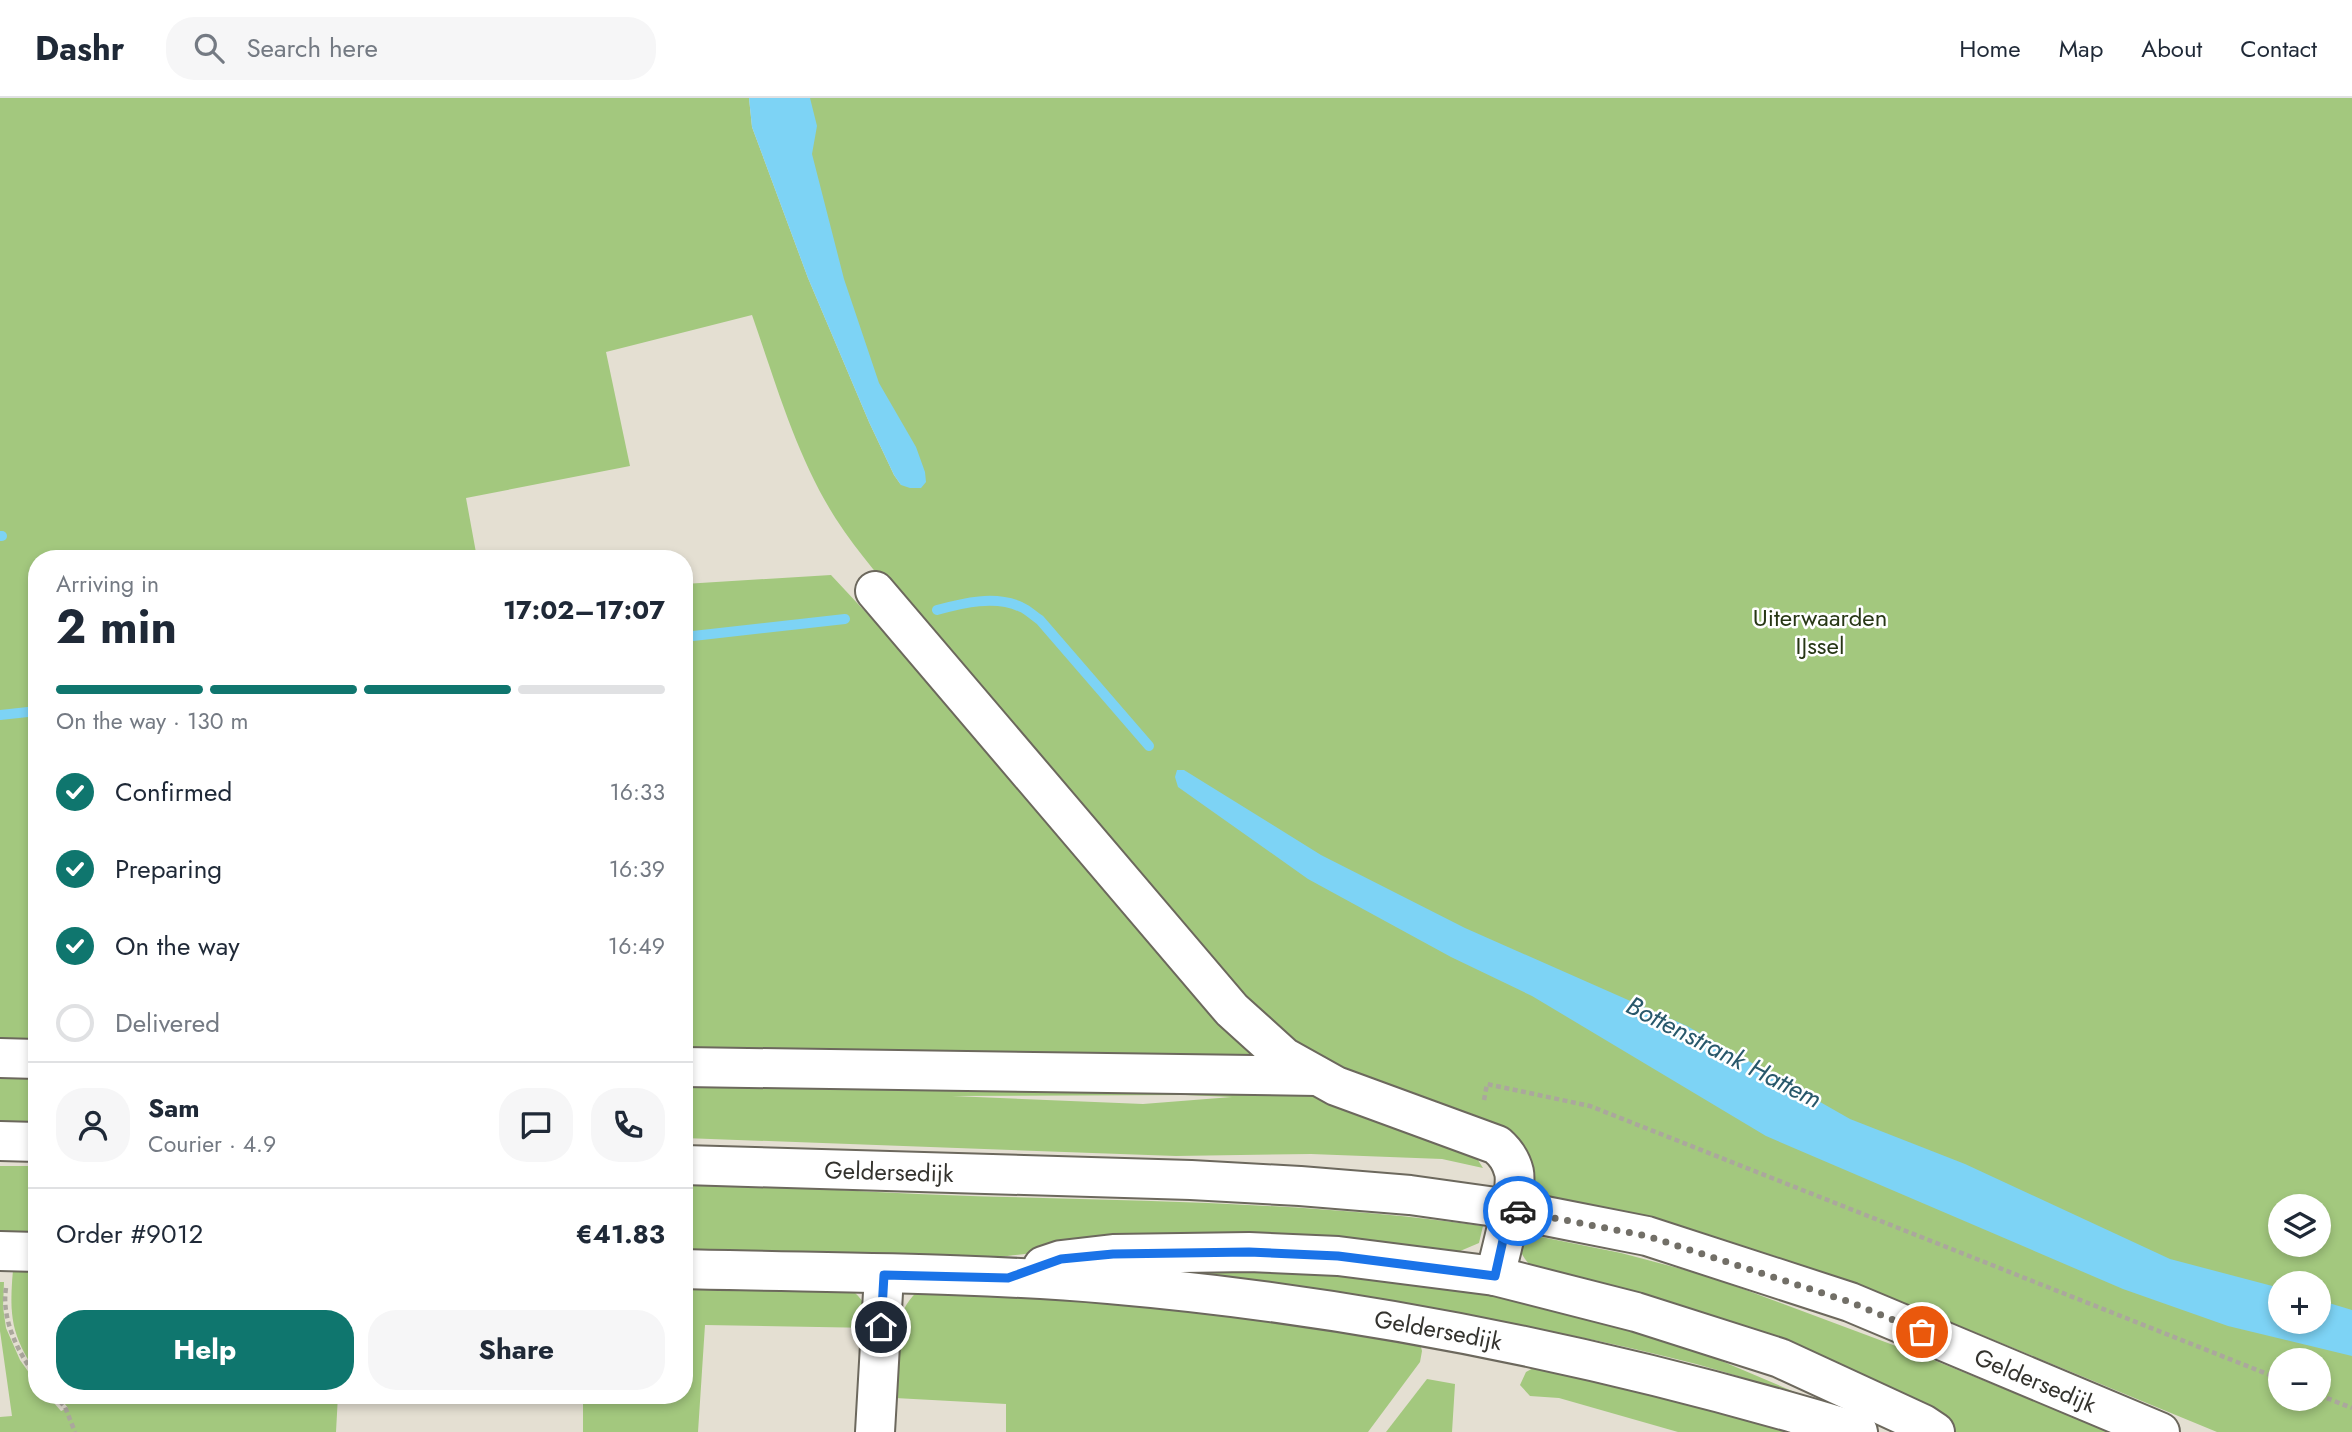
<!DOCTYPE html>
<html lang="en">
<head>
<meta charset="utf-8">
<style>
  body { margin:0; font-family:Jost,sans-serif; background:#f6f6f7; color:#1f2937; height:100vh; display:flex; flex-direction:column; font-size:26px; white-space:nowrap }
  * { box-sizing:border-box; margin:0 }
  p { font-size:23px; color:#747a83 }
  .icon { flex:none; width:38px; height:38px; fill:none; stroke:currentColor; stroke-width:2; stroke-linecap:round; stroke-linejoin:round }
  .map { position:relative; flex:1; overflow:hidden }
  .drawer { position:absolute; left:28px; top:452px; width:665px; height:854px; display:flex; flex-direction:column; background:#fff; border-radius:28px; box-shadow:0 4px 10px #0003 }
  .drawer>* { flex:none }
  .buttons { position:absolute; left:2268px; top:1096px; display:grid; gap:14px }
  .buttons a { display:grid; place-items:center; width:63px; height:63px; border-radius:50%; background:#fff; box-shadow:0 4px 10px #0003; font-size:35px }
  .pin { position:absolute; display:grid; place-items:center; width:60px; height:60px; color:#fff; margin:-30px; border:4px solid #fff; border-radius:50%; box-shadow:0 2px 7px #0007 }
  .courier { position:absolute; display:grid; place-items:center; width:70px; height:70px; margin:-35px; border:5px solid #1a73e8; border-radius:50%; background:#fff; color:#222; box-shadow:0 2px 9px #0007 }
  .headline em { font-style:normal; font-weight:700 }
  .headline div { display:flex; flex-direction:column-reverse }
  .headline { display:flex; align-items:center; justify-content:space-between; height:119px; padding:0 28px }
  h1 { font-size:46px; font-weight:700; line-height:52px }
  .bar { display:grid; grid-template-columns:repeat(4,1fr); gap:10px 7px; align-content:center; height:84px; padding:0 28px }
  .bar i { height:9px; border-radius:5px; background:#e0e1e3 }
  .bar .selected { background:#0f766e }
  .bar p { grid-column:span 4 }
  .line { display:flex; align-items:center; gap:18px; padding:0 28px; border-top:2px solid #e0e1e3 }
  .line div { flex:1 }
  .round { display:grid; place-items:center; flex:none; width:74px; height:74px; border-radius:28px; background:#f6f6f7 }
  ol { padding:0 28px; list-style:none }
  li { display:flex; align-items:center; gap:21px; height:77px }
  li p { margin-inline-start:auto }
  li .icon { padding:7px; border-radius:50%; background:#0f766e; color:#fff; stroke-width:4 }
  li:last-child { color:#747a83 }
  li i { width:38px; height:38px; border:4px solid #e0e1e3; border-radius:50% }
  .cta { display:flex; gap:14px; margin-top:auto; padding:14px 28px }
  .cta a { flex:1; height:80px; border-radius:28px; background:#0f766e; color:#fff; font-size:28px; font-weight:700; line-height:80px; text-align:center }
  .cta a+a { background:#f6f6f7; color:#1f2937 }
  header { display:flex; align-items:center; gap:42px; box-sizing:border-box; height:98px; padding:0 35px; background:#fff; border-bottom:2px solid #e0e1e3 }
  header strong { font-size:33px }
  nav { display:flex; gap:38px; margin-inline-start:auto; font-size:24px }
  .search { width:490px; height:63px; background:#f6f6f7; display:flex; align-items:center; gap:18px; box-sizing:border-box; padding:0 24px; border-radius:28px; color:#747a83; font-size:26px }
  .map>svg:first-child { display:block }
  .green { fill:#a3c87e; fill-rule:evenodd }
  .water { fill:#7dd3f5 }
  .lines { fill:none; stroke-linecap:round; stroke-linejoin:round }
  .stream { stroke:#7dd3f5; stroke-width:10 }
  .minor-casing { stroke:#6c685d; stroke-width:42 }
  .secondary-casing { stroke:#6c685d; stroke-width:42 }
  .path { stroke:#aba79d; stroke-width:4.5; stroke-dasharray:5 3.5; stroke-linecap:butt }
  .minor { stroke:#fff; stroke-width:38 }
  .secondary { stroke:#fff; stroke-width:38 }
  .done { stroke:#726f67; stroke-width:7; stroke-dasharray:0 12.6 }
  .route { stroke:#1a73e8; stroke-width:9 }
  .labels { text-anchor:middle; dominant-baseline:central; stroke-width:5; stroke-linejoin:round; paint-order:stroke }
  .park-label { font-size:24px; fill:#273715; stroke:#fff }
  .street-label { font-size:24px; fill:#34332e; stroke:#fff }
  .water-label { font-size:26px; font-style:italic; fill:#28586b; stroke:#fff }
</style>
</head>
<body>
<header>
<strong>Dashr</strong>
<div class="search"><svg class="icon" aria-label="search" viewBox="0 0 24 24"><circle cx="10" cy="10" r="6"/><path d="M15 15l6 6"/></svg>Search here</div>
<nav><a>Home</a><a>Map</a><a>About</a><a>Contact</a></nav>
</header>
<div class="map">
<svg width="2352" height="1334" viewBox="0 0 2352 1334">
  <rect width="100%" height="100%" fill="#e4dfd2"/>
  <g class="green">
    <path d="M0 0H749L752 29 808 180 869 324 894 377 901 387 858 274 789 0H2352V1334H2217L1916 1210 1775 1158 1595 1107 1531 1095 1471 1051 1483 1070 1442 1061 1311 1056 1176 1058 684 1040V486L831 477 887 537 913 517C885 486 859 456 836 421 797 360 776 286 752 217L606 254 630 368 466 400 477 460H37V1025L0 1024ZM1185 997 1232 999 1143 1006 952 998ZM2280 1108H2319V1146H2280ZM2280 1185H2319V1223H2280ZM2280 1262H2319V1300H2280Z"/>
    <polygon points="0,1068 37,1068 37,1139 0,1138"/>
    <path d="M684 1083C779 1088 875 1095 970 1098 1141 1103 1313 1104 1483 1128L1479 1145 1446 1159 1058 1153C1034 1156 1001 1156 980 1165L684 1157Z"/>
    <path d="M1521 1135 1621 1155 1708 1178 1936 1263 2110 1334H1951L1533 1170C1522 1159 1517 1151 1521 1135Z"/>
    <path d="M1123 1168H1308L1532 1200 1691 1250 1811 1301C1764 1287 1716 1270 1668 1259 1490 1215 1305 1195 1123 1168Z"/>
    <path d="M13 1172 37 1173V1276C11 1237 9 1218 13 1172Z"/>
    <polygon points="0,1184 4,1184 3,1209 6,1230 20,1262 37,1286 37,1297 47,1297 61,1313 68,1310 58,1297 338,1297 336,1334 0,1334 0,1319 12,1318 0,1233"/>
    <path d="M684 1186 854 1194C866 1205 870 1215 874 1230L705 1227 698 1334H583V1297H684Z"/>
    <path d="M920 1191 1138 1203 1420 1245 1422 1253 1420 1264 1368 1334H1006V1306L895 1300C896 1261 888 1218 920 1191Z"/>
    <polygon points="1537,1268 1812,1334 1678,1334 1559,1300 1530,1298 1520,1287 1526,1274"/>
    <polygon points="1427,1281 1455,1286 1452,1334 1386,1334"/>
  </g>
  <g class="water">
    <polygon points="749,0 810,0 817,28 812,56 844,181 879,285 916,349 925,374 926,384 921,390 910,390 901,387 894,377 869,324 808,180 752,29"/>
    <polygon points="1177,672 1184,672 1321,757 1465,830 1687,928 1850,1021 1965,1066 2170,1161 2280,1190 2280,1223 2319,1223 2319,1202 2352,1212 2352,1258 2228,1228 2123,1191 1766,1038 1532,898 1451,859 1308,781 1178,689 1175,679"/>
  </g>
  <g class="lines">
    <g class="stream">
      <polyline points="0,438 2,438"/>
      <path d="M937 512C963 505 995 497 1021 509 1028 512 1034 518 1040 522L1149 648"/>
      <polyline points="684,539 845,521"/>
      <polyline points="0,617 37,613"/>
    </g>
    <g class="minor-casing">
      <g id="minor">
        <path d="M875 493 1232 912 1284 959 1336 988 1497 1047C1506 1055 1511 1062 1514 1074 1518 1092 1500 1157 1495 1178"/>
        <polyline points="0,960 37,961"/>
        <polyline points="684,969 1317,978"/>
        <polyline points="0,1153 37,1154"/>
        <polyline points="1043,1168 1061,1162 1113,1156 1249,1154 1338,1158 1495,1178 1636,1214 1780,1260 1923,1326 1935,1334"/>
        <path id="s1" d="M684 1171C826 1175 968 1174 1109 1186 1363 1208 1614 1260 1858 1334"/>
        <polyline points="875,1334 884,1177"/>
      </g>
    </g>
    <g class="secondary-casing">
      <g id="secondary">
        <polyline points="0,1043 37,1044"/>
        <path id="s2" d="M684 1067 1191 1082 1300 1088 1410 1097 1510 1111 1647 1138 1850 1204 2160 1334"/>
      </g>
    </g>
    <g class="path">
      <polyline points="1484,1002 1487,986 1590,1008 2280,1281"/>
      <path d="M6 1190C1 1220 18 1256 37 1279"/>
      <polyline points="54,1297 65,1309 75,1334"/>
      <polyline points="2319,1297 2352,1310"/>
    </g>
    <use href="#minor" class="minor"/>
    <use href="#secondary" class="secondary"/>
  </g>
  <g class="lines">
    <polyline class="done" points="1518,1113 1647,1138 1850,1204 1922,1234"/>
    <polyline class="route" points="881,1229 884,1177 1008,1180 1061,1161 1113,1156 1249,1154 1338,1158 1495,1178 1510,1111 1518,1113"/>
  </g>
  <g class="labels">
    <g class="park-label">
      <text x="1820" y="519">Uiterwaarden<tspan x="1820" dy="28">IJssel</tspan></text>
    </g>
    <g class="street-label">
      <text stroke="none"><textPath href="#s2" startOffset="205">Geldersedijk</textPath></text>
      <text stroke="none"><textPath href="#s1" startOffset="758">Geldersedijk</textPath></text>
      <text stroke="none"><textPath href="#s2" startOffset="1382">Geldersedijk</textPath></text>
    </g>
    <g class="water-label">
      <text transform="translate(1724 954) rotate(27)">Bottenstrank Hattem</text>
    </g>
  </g>
</svg>
<div class="buttons">
<a><svg class="icon" aria-label="layers" viewBox="0 0 24 24"><path d="M12 4l9 5-9 5-9-5zM3 14l9 5 9-5"/></svg></a>
<a>+</a>
<a>−</a>
</div>
<div class="pin" style="left:1922px;top:1234px;background:#ea580c"><svg class="icon" aria-label="bag" viewBox="0 0 24 24"><path d="M5 8h14l-1 12H6zM9 8a3 3 0 0 1 6 0"/></svg></div>
<div class="pin" style="left:881px;top:1229px;background:#1f2937"><svg class="icon" aria-label="home" viewBox="0 0 24 24"><path d="M3 11l9-7 9 7M6 9v11h12V9"/></svg></div>
<div class="courier" style="left:1518px;top:1113px"><svg class="icon" aria-label="car" viewBox="0 0 24 24"><path d="M5 17H2v-5l4-1 3-4h7l3 4 3 1v5h-3M9 17h6M6 11h13"/><circle cx="7" cy="17" r="2"/><circle cx="17" cy="17" r="2"/></svg></div>
<section class="drawer">
<div class="headline"><div><h1>2 min</h1><p>Arriving in</p></div><em>17:02–17:07</em></div>
<div class="bar"><i class="selected"></i><i class="selected"></i><i class="selected"></i><i></i><p>On the way · 130 m</p></div>
<ol>
<li><svg class="icon" aria-label="check" viewBox="0 0 24 24"><path d="M5 12l5 5 9-10"/></svg>Confirmed<p>16:33</p></li>
<li><svg class="icon" aria-label="check" viewBox="0 0 24 24"><path d="M5 12l5 5 9-10"/></svg>Preparing<p>16:39</p></li>
<li><svg class="icon" aria-label="check" viewBox="0 0 24 24"><path d="M5 12l5 5 9-10"/></svg>On the way<p>16:49</p></li>
<li><i></i>Delivered</li>
</ol>
<div class="line" style="height:126px"><a class="round"><svg class="icon" aria-label="person" viewBox="0 0 24 24"><circle cx="12" cy="8" r="4"/><path d="M4 21q1-7 8-7t8 7"/></svg></a><div><b>Sam</b><p>Courier · 4.9</p></div><a class="round"><svg class="icon" aria-label="chat" viewBox="0 0 24 24"><path d="M4 5h16v11H9l-5 4z"/></svg></a><a class="round"><svg class="icon" aria-label="phone" viewBox="0 0 24 24"><path d="M5 4h4l2 5-3 2q2 4 5 5l2-3 5 2v4C11 20 4 13 5 4z"/></svg></a></div>
<div class="line" style="height:91px"><div>Order #9012</div><b>€41.83</b></div>
<div class="cta"><a>Help</a><a>Share</a></div>
</section>
</div>
</body>
</html>
